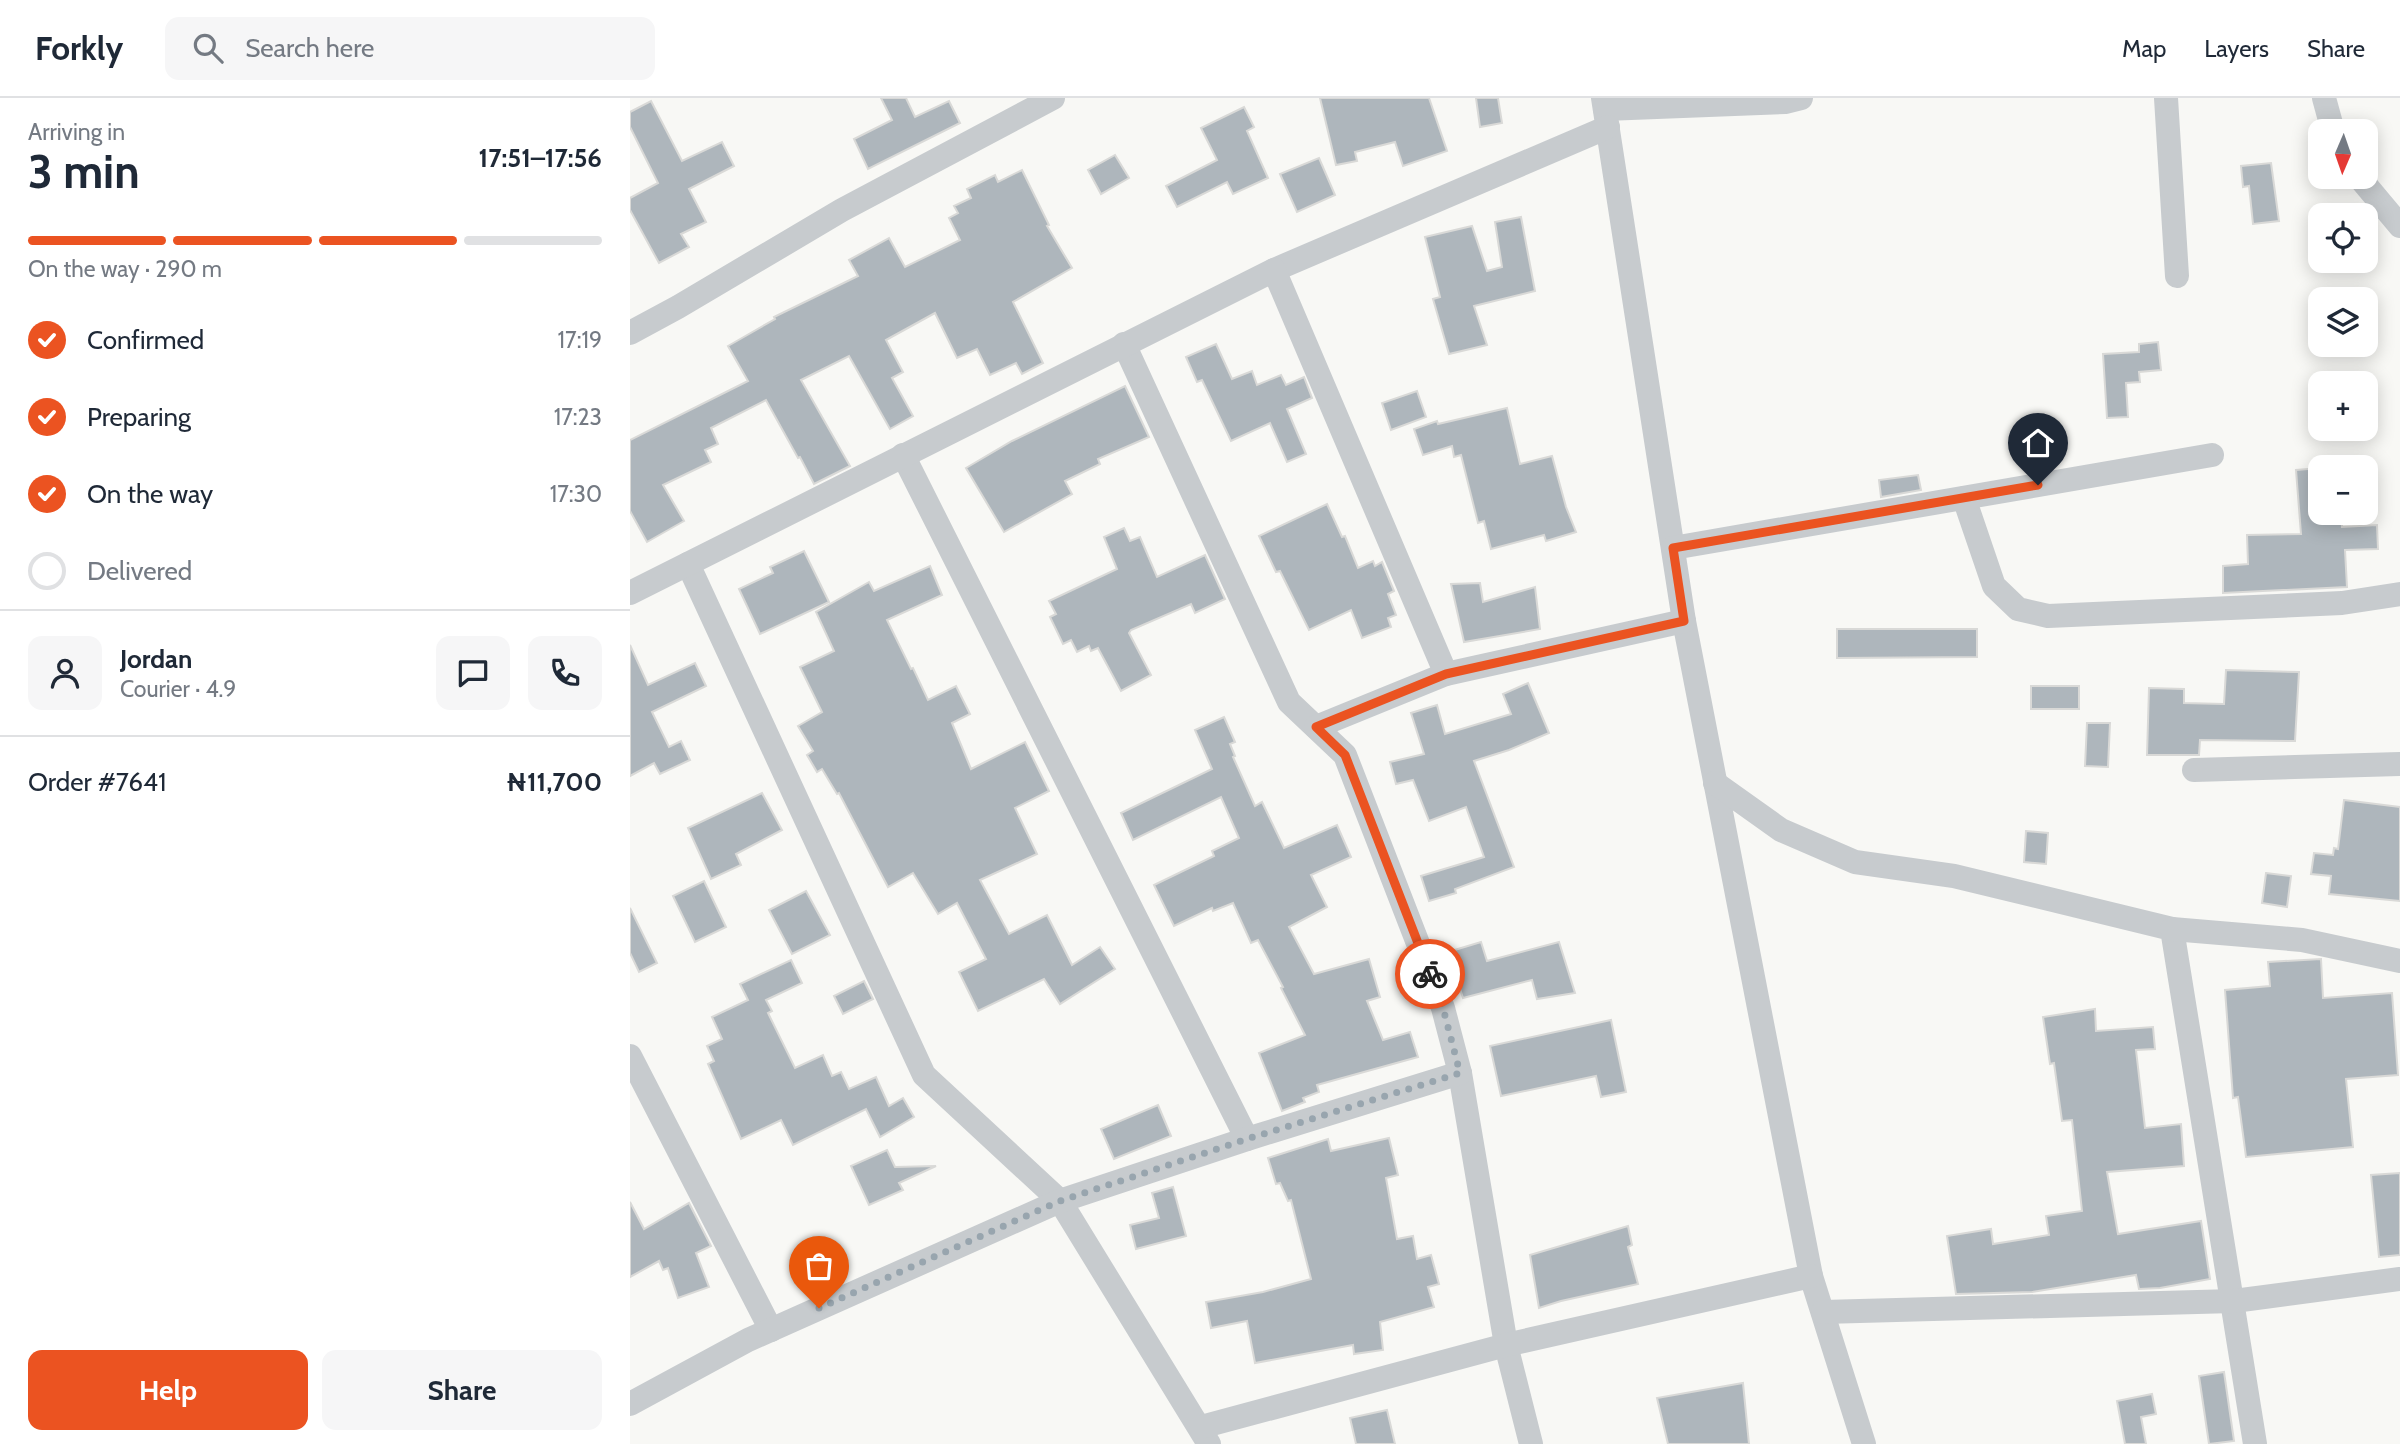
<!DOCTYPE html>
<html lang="en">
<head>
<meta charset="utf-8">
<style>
  body { margin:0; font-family:Cabin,sans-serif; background:#f6f6f7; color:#1f2937; height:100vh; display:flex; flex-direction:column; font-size:26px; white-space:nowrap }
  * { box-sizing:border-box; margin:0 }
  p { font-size:23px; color:#747a83 }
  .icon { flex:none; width:38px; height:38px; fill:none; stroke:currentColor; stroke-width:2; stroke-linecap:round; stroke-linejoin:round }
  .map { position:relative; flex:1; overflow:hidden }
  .drawer { display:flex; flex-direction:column; background:#fff; width:630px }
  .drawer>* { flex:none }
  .needle { width:46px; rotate:182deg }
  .fabs { position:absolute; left:1678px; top:21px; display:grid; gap:14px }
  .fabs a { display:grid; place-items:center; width:70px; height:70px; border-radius:14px; background:#fff; box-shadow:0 4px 18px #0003; font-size:35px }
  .pin { position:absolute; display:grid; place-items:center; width:60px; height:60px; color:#fff; margin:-72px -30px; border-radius:50% 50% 50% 0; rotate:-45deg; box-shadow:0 0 7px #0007 }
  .pin .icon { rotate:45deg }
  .courier { position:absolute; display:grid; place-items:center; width:70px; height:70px; margin:-35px; border:5px solid #eb5321; border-radius:50%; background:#fff; color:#222; box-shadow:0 2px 9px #0007 }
  .overview em { font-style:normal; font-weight:800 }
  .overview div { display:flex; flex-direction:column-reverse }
  .overview { display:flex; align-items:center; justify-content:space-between; height:119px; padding:0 28px }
  h1 { font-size:46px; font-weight:800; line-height:52px }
  .bar { display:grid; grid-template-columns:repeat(4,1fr); gap:10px 7px; align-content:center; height:84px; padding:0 28px }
  .bar i { height:9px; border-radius:5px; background:#e0e1e3 }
  .bar .on { background:#eb5321 }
  .bar p { grid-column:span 4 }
  .line { display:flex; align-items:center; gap:18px; padding:0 28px; border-top:2px solid #e0e1e3 }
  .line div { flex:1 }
  .round { display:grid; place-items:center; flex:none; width:74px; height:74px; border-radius:14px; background:#f6f6f7 }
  ol { padding:0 28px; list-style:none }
  li { display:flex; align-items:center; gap:21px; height:77px }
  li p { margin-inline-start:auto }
  li .icon { padding:7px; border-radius:50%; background:#eb5321; color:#fff; stroke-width:4 }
  li:last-child { color:#747a83 }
  li i { width:38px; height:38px; border:4px solid #e0e1e3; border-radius:50% }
  .action { display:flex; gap:14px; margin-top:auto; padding:14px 28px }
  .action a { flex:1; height:80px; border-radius:14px; background:#eb5321; color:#fff; font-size:28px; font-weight:800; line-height:80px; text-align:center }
  .action a+a { background:#f6f6f7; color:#1f2937 }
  header { display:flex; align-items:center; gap:42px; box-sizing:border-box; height:98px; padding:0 35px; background:#fff; border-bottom:2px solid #e0e1e3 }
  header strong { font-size:33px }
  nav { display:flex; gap:38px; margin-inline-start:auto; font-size:24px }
  .search { width:490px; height:63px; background:#f6f6f7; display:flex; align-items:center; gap:18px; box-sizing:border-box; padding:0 24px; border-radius:14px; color:#747a83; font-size:26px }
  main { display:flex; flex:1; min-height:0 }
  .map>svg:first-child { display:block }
  .building { fill:#aeb6bc; stroke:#d9d9d7; stroke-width:2 }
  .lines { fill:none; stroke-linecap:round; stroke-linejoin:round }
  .minor { stroke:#c7cbce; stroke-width:24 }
  .done { stroke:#98a5ae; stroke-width:7; stroke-dasharray:0 12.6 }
  .route { stroke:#eb5321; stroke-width:9 }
</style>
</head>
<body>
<header>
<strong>Forkly</strong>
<div class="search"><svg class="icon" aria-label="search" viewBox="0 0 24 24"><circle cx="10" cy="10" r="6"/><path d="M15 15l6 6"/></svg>Search here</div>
<nav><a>Map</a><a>Layers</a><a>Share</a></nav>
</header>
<main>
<section class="drawer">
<div class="overview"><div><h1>3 min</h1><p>Arriving in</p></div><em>17:51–17:56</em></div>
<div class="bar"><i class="on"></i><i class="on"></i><i class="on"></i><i></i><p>On the way · 290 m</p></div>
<ol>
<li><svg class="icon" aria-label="check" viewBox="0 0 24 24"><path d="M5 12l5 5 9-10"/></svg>Confirmed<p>17:19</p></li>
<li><svg class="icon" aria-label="check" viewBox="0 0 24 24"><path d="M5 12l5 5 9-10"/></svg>Preparing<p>17:23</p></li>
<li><svg class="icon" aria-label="check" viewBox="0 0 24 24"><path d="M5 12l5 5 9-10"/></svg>On the way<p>17:30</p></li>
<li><i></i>Delivered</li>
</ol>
<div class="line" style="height:126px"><a class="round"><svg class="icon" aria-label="person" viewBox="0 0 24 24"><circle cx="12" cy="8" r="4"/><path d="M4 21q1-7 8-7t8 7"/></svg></a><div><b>Jordan</b><p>Courier · 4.9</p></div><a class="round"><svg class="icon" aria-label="chat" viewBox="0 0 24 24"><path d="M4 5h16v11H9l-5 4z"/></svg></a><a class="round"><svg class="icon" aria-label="phone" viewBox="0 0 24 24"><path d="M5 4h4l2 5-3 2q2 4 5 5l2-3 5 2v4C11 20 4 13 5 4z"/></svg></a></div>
<div class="line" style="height:91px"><div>Order #7641</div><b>₦11,700</b></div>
<div class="action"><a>Help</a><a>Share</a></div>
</section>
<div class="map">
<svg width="1770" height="1346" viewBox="0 0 1770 1346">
  <rect width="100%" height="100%" fill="#f8f8f5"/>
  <g class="building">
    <polygon points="251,0 276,0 285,19 319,3 330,25 238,71 224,41 262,22"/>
    <polygon points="690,0 799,0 817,53 773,68 765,44 725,54 727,63 706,67"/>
    <polygon points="846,0 868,0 872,25 850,29"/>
    <polygon points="21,3 52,63 92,44 104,68 59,91 76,124 51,136 59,149 29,165 0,112 0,100 28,85 0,29 0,14"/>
    <polygon points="614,9 624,29 617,33 638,80 603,96 597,84 547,109 536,88 587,62 571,30"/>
    <polygon points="485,57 499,80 471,96 458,72"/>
    <polygon points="689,60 705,97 667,114 650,76"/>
    <polygon points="1641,65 1649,123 1623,126 1619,88 1613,89 1611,68"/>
    <polygon points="392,72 419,127 417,128 442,170 383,204 413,265 392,276 386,265 360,277 347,251 327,260 305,215 256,242 273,274 262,280 283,318 260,331 219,258 171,282 220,368 184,386 170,359 168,360 136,302 81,330 88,346 75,352 81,364 33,387 54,423 17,444 0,413 0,342 118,283 98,248 145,221 144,219 228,178 219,162 259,140 275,169 330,142 319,120 328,115 324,108 341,100 337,91 365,77 368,84"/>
    <polygon points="891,119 905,193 844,208 857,247 819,256 803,201 810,199 795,139 842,128 857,173 872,169 865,124"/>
    <polygon points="1528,244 1531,272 1509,274 1510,284 1496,285 1498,319 1477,320 1473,256 1509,254 1509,246"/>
    <polygon points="586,246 602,281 622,273 627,287 651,277 656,287 674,279 682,300 657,311 676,356 657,364 640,325 601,343 572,282 567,284 556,259"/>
    <polygon points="495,288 519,339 468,361 470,366 435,383 442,396 374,434 336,370 382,343"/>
    <polygon points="787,293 796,319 761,332 752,305"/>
    <polygon points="877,310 890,366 922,358 936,409 946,434 916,443 914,437 861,451 854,423 848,425 831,357 824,359 822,348 793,357 784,331 807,323 808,326"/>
    <polygon points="1690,370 1690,415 1711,415 1712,429 1747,427 1748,451 1715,452 1717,489 1593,495 1593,468 1618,466 1617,437 1671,436 1666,372"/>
    <polygon points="1288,377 1291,392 1251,399 1249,382"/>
    <polygon points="697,406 712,439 715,438 728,470 743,463 745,468 752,464 764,493 758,496 766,517 758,520 761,529 732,540 721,512 679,532 650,473 646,474 629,438"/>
    <polygon points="494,430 500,443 510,439 527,479 575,457 595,501 565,515 561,506 501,532 499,535 521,577 491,593 468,550 461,553 459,548 447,554 441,542 433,546 420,519 426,516 419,503 487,471 474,439"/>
    <polygon points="174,453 199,504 130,536 109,491 143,475 140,469"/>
    <polygon points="300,468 312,497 257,522 281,571 283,570 298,602 326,588 340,616 322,625 341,671 395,644 419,693 385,710 407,756 350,782 379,836 417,817 442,867 470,849 485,871 430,906 414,881 348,913 329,874 356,861 327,805 308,816 283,775 258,789 209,695 207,696 192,671 187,674 177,657 183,653 168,628 192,614 170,569 204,553 186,514 239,484 244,493"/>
    <polygon points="850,485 853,504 905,489 910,531 834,544 821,486"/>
    <polygon points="1207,531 1347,531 1347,559 1207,560"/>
    <polygon points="0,547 18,587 65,565 76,588 22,614 39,649 51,643 60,662 30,676 24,665 0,678"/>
    <polygon points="1596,572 1669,574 1665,643 1570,642 1569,657 1517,657 1519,590 1554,591 1554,605 1594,606"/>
    <polygon points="898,585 919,635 879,652 844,663 884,769 825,791 826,795 799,803 791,778 854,759 836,709 799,723 783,682 766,686 760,664 794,656 781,615 807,607 815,636 881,616 873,596"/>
    <rect x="1401" y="588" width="48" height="23"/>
    <polygon points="594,619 605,644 600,646 605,658 603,659 625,708 632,704 654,750 707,727 721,759 681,777 697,809 659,829 684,876 739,861 750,899 737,903 753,942 780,934 788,959 687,987 689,994 673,1000 675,1004 652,1013 629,955 675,937 651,890 653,889 628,842 621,845 603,805 583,813 582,810 544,828 524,787 584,758 582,753 609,740 591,699 503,742 491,715 582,671 565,632"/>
    <polygon points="1457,625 1480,625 1478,669 1455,668"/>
    <polygon points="132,695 152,732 106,756 111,767 81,781 58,730"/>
    <polygon points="1714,702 1770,709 1770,803 1699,796 1701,778 1681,776 1684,755 1703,757 1704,750 1708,751"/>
    <polygon points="1396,733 1418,735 1416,766 1394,764"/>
    <polygon points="1636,775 1661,778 1657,809 1632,805"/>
    <polygon points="74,783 96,829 65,844 43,798"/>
    <polygon points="176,793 200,837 162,856 139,812"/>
    <polygon points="0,810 27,865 9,874 0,855"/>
    <polygon points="851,844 857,863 929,844 945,895 907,901 902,882 833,900 818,854"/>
    <polygon points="1691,861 1693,900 1762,895 1768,977 1716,981 1723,1049 1616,1059 1608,999 1603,1000 1595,892 1640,888 1638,864"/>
    <polygon points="161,862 172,885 136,902 142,913 138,915 165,970 193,957 202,978 211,974 219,991 246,979 259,1008 273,1000 284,1019 250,1039 236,1011 163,1047 151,1022 111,1041 78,966 84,963 77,948 92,941 82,919 118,902 110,886"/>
    <polygon points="234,883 243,901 213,916 204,898"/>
    <polygon points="1465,911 1466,933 1523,929 1525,951 1506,952 1515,1030 1551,1026 1554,1068 1477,1074 1488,1136 1571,1123 1580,1181 1530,1190 1509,1191 1506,1177 1402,1194 1326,1196 1317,1138 1361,1131 1363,1146 1419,1137 1416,1118 1452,1113 1442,1022 1432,1023 1424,965 1420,966 1413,919"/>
    <polygon points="981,922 996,994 971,999 966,978 871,998 860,948"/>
    <polygon points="528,1007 541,1038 484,1061 471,1031"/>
    <polygon points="759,1040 768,1077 756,1080 767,1141 783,1138 787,1161 801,1157 809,1186 798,1189 804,1209 750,1224 753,1252 724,1256 723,1247 625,1265 617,1223 581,1230 576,1204 633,1194 681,1181 661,1102 658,1103 650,1085 646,1086 638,1060 698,1041 701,1053"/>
    <polygon points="257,1052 265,1069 306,1068 269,1085 273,1092 239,1107 221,1068"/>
    <polygon points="1770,1075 1770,1157 1749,1159 1741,1077"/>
    <polygon points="543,1089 556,1138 506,1151 500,1127 529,1120 522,1095"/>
    <polygon points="0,1104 14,1131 59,1105 81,1148 66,1155 79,1189 48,1200 38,1170 33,1172 29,1163 0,1179"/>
    <polygon points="998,1128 1002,1147 998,1149 1008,1186 931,1203 909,1210 900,1157"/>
    <polygon points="1594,1274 1604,1343 1579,1346 1569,1278"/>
    <polygon points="1113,1285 1119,1346 1038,1346 1027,1300"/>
    <polygon points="1522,1296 1526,1316 1511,1319 1516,1346 1495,1346 1487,1303"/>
    <polygon points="757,1312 765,1346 726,1346 720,1320"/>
  </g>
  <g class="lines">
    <g class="minor">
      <polyline points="973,0 1054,523 1181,1178 1234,1346"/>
      <polyline points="1536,0 1547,178"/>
      <polyline points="1694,0 1703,33"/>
      <polyline points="975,11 1155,4 1171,0"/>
      <polyline points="1729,79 1770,128"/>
      <polyline points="644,172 978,29"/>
      <polyline points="0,235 48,209 212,112 423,0"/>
      <polyline points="494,246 659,604 715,657 813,910 830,975 876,1247 901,1346"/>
      <polyline points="273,357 617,1041"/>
      <polyline points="1334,400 1364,488 1388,511 1418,518 1712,505 1770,496"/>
      <polyline points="1043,450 1582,357"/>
      <polyline points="58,466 294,977 430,1103 579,1346"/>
      <polyline points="0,495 644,172 816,576"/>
      <polyline points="686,629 816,576 1054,523"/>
      <polyline points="1564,672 1770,666"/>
      <polyline points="1085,685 1151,732 1225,764 1324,778 1542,831 1625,1346"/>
      <polyline points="1542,831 1672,842 1770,863"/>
      <polyline points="0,958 141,1232"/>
      <polyline points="1193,1214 1604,1203 1770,1181"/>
      <polyline points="0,1306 118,1242 430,1103 617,1041 830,975"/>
      <polyline points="571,1329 876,1247 1181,1178"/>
    </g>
  </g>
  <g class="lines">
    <polyline class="done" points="189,1210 430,1103 617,1041 830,975 813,910 800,876"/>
    <polyline class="route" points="800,876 715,657 686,629 816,576 1054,523 1043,450 1408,387"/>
  </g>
</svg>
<div class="fabs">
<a><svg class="needle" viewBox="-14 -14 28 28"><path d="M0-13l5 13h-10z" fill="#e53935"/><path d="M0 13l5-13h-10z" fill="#747a83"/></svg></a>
<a><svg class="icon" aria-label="locate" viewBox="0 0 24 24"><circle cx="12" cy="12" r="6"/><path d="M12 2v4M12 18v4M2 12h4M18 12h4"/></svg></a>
<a><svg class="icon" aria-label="layers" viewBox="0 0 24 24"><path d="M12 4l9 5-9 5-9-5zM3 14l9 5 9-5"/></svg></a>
<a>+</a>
<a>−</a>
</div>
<div class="pin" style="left:189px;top:1210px;background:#ea580c"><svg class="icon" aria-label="bag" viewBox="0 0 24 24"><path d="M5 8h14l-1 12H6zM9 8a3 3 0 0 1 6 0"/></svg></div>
<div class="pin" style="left:1408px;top:387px;background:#1f2937"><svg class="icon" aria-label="home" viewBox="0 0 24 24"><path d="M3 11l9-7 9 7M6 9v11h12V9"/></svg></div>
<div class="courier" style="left:800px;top:876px"><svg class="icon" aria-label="bike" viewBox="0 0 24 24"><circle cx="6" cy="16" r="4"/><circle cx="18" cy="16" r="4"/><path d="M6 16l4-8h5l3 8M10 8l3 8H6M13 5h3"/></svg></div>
</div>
</main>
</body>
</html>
